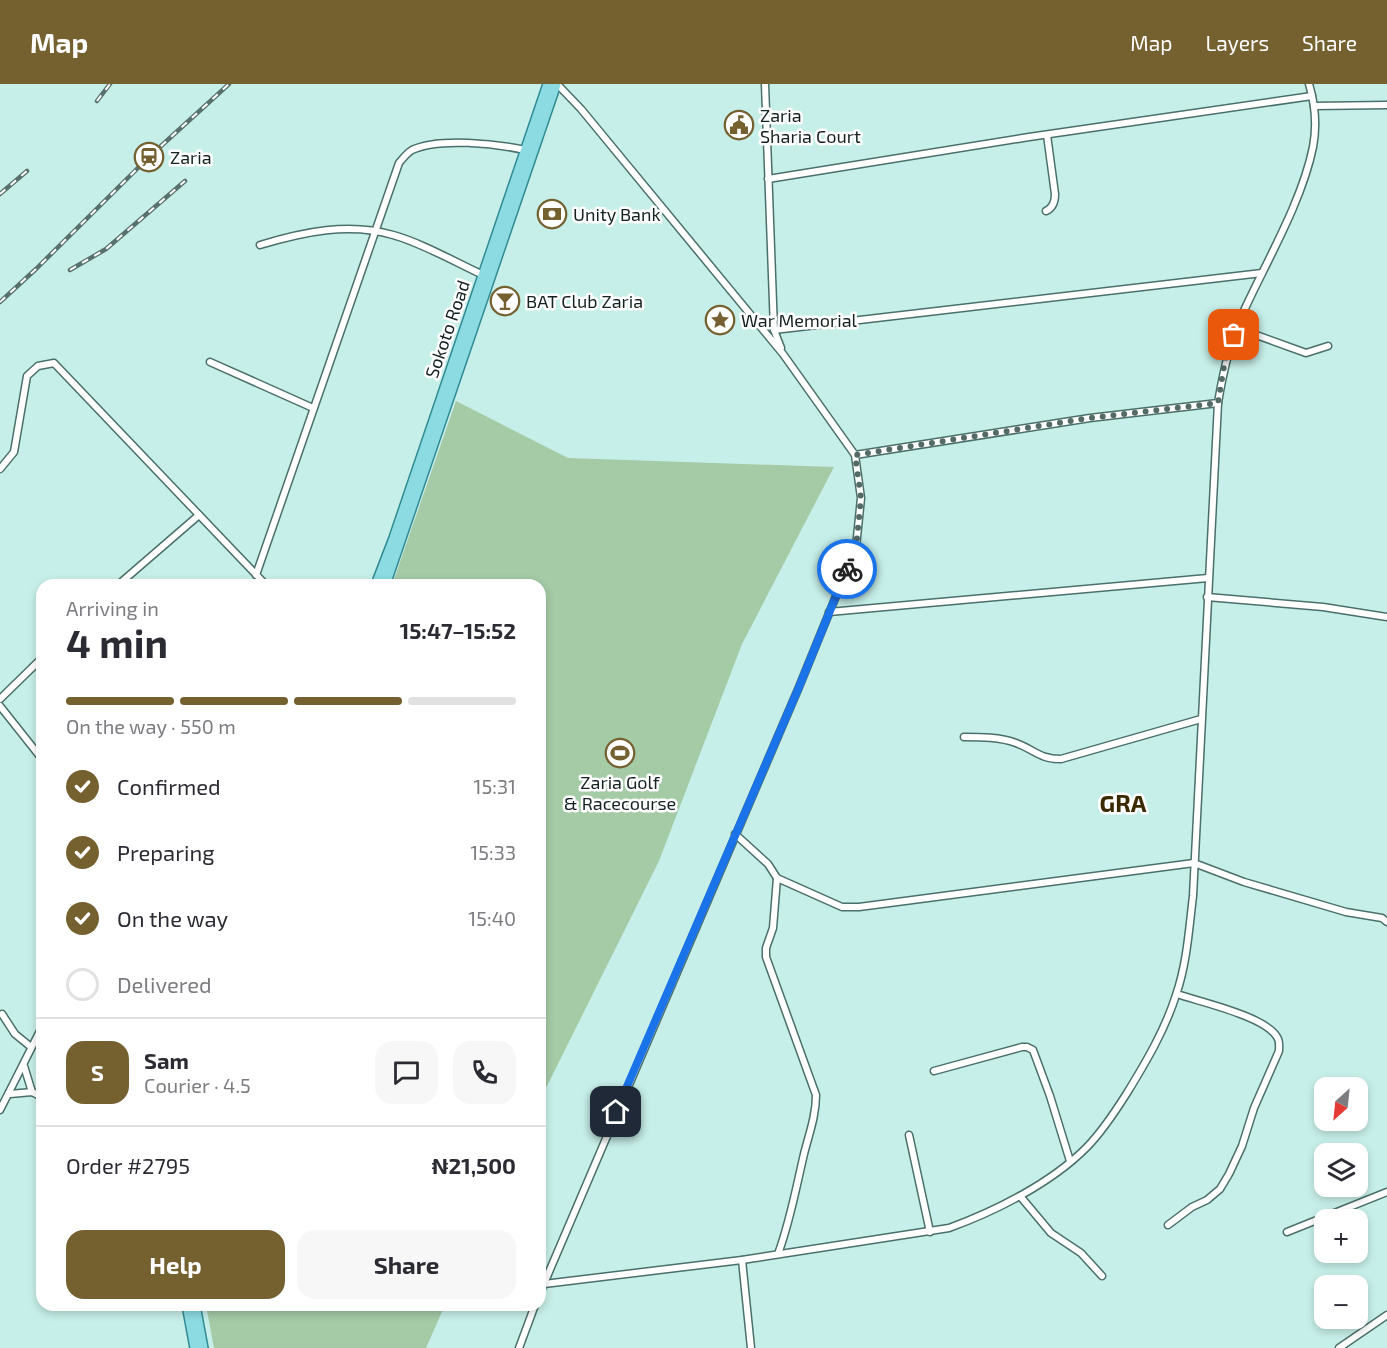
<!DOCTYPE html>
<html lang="en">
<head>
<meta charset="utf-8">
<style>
  body { margin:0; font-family:"Exo 2",sans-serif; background:#f7f7f7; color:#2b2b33; height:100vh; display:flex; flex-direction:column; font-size:22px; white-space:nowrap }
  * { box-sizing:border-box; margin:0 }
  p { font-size:20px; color:#7c7c81 }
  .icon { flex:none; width:33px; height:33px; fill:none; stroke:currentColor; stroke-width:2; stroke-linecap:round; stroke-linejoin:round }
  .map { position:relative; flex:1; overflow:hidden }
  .drawer { position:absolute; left:36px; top:495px; width:510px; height:732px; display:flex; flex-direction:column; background:#fff; border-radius:18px; box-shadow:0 3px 9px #0003 }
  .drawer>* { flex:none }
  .needle { width:39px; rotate:207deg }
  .tools { position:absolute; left:1314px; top:993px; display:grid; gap:12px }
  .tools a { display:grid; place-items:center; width:54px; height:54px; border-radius:12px; background:#fff; box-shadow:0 3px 9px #0003; font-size:30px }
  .pin { position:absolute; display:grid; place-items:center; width:51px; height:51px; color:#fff; margin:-26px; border-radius:12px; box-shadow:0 3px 9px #0006 }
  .courier { position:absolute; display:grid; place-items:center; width:60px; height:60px; margin:-30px; border:4px solid #1a73e8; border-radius:50%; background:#fff; color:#222; box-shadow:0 2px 8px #0007 }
  .headline em { font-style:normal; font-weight:700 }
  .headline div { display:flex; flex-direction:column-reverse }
  .headline { display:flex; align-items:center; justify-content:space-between; height:102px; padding:0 30px }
  h1 { font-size:39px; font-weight:700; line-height:45px }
  .bar { display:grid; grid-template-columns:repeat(4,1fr); gap:9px 6px; align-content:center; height:72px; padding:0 30px }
  .bar i { height:8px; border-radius:4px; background:#e1e1e2 }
  .bar .on { background:#756030 }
  .bar p { grid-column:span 4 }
  .line { display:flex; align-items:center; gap:15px; padding:0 30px; border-top:2px solid #e1e1e2 }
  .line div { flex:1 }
  .round { display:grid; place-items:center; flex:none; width:63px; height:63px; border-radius:18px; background:#f7f7f7 }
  ol { padding:0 30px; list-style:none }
  li { display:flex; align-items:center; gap:18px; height:66px }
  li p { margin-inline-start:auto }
  li .icon { padding:6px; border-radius:50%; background:#756030; color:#fff; stroke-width:4 }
  li:last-child { color:#7c7c81 }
  li i { width:33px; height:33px; border:3px solid #e1e1e2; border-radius:50% }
  .button { display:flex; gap:12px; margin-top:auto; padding:12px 30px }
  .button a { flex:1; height:69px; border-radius:18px; background:#756030; color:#fff; font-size:24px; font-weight:700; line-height:69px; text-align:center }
  .button a+a { background:#f7f7f7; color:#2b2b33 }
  header { display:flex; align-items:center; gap:36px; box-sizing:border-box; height:84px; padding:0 30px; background:#756030; color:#fff }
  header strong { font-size:28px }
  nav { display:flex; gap:33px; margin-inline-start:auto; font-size:21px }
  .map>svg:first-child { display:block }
  .green { fill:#a5caa6 }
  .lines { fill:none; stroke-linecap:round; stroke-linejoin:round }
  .minor-casing { stroke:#4b6f6a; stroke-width:9 }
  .primary-casing { stroke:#318b93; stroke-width:12 }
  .minor { stroke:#fff; stroke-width:6 }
  .primary { stroke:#8cdbe3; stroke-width:9 }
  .rail-casing { stroke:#59716e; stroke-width:4.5 }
  .rail { stroke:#fff; stroke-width:2; stroke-dasharray:7; stroke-linecap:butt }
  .done { stroke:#536a67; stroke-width:6; stroke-dasharray:0 10.8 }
  .route { stroke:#1a73e8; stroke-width:8 }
  .labels { text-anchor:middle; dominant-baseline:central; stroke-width:5; stroke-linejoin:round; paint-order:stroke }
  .poi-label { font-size:18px; fill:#142321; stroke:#fff; text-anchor:start }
  .street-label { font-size:18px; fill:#142321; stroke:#fff }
  .district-label { font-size:24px; font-weight:bold; fill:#3a2a01; stroke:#fff }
</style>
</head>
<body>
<header>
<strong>Map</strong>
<nav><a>Map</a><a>Layers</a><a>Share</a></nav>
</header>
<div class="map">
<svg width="1387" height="1264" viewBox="0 0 1387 1264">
  <rect width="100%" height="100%" fill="#c7efe9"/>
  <g class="green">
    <polygon points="456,317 568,374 834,383 742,560 659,777 540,1016 540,501 392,501"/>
    <polygon points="206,1221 445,1221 426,1264 214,1264"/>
  </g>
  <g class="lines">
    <g class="minor-casing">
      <g id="minor">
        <polyline points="765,0 774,246 781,264"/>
        <polyline points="1314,22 1387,21"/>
        <polyline points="768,95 1029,53 1312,12"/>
        <path d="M1046 127C1053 124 1055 117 1055 110L1047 51"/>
        <path d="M260 161C303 148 349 138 393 151 422 159 455 178 483 191"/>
        <polyline points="1237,244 1306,269 1328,262"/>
        <polyline points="774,246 1262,189"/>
        <polyline points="210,278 313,324"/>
        <polyline points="855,371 1090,334 1218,319"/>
        <polyline points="0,385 14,368 27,292 38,282 54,279 266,501"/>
        <path d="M256 491 399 79C403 74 407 69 412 66 439 53 497 60 525 66"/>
        <polyline points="118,501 199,431"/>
        <polyline points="1207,513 1323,523 1387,533"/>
        <polyline points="829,528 1208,494"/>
        <polyline points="0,615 42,574"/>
        <polyline points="0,622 42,675"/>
        <path d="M964 653C981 653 1000 653 1016 659 1035 666 1039 675 1061 675L1201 635"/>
        <polyline points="735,750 768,780 777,794 842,823 859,823 1194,779 1244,798 1346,828 1382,834 1387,838"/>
        <path d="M777 794 773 844 766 864V873L816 1011C816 1032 809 1050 804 1070 796 1104 790 1138 778 1170"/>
        <polyline points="2,930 15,950 31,963"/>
        <polyline points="24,982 32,1008"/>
        <polyline points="934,987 1022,963 1027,963 1033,966 1050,1012 1070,1077"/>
        <polyline points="10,1010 32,1008 42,1013"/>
        <polyline points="0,1026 42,943"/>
        <polyline points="909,1051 930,1148"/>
        <polyline points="1020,1112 1051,1149 1081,1169 1102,1192"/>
        <path d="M1168 1141 1192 1123 1207 1116 1220 1105 1229 1090 1242 1062 1254 1024 1279 967C1279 961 1280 957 1277 953 1265 932 1200 918 1177 910"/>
        <polyline points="1287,1148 1387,1108"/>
        <polyline points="742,1176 751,1264"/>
        <path d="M544 1200 742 1176 949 1144C996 1127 1051 1099 1086 1064 1102 1048 1115 1028 1127 1009 1146 978 1165 946 1176 911 1187 879 1189 845 1193 812L1218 319C1223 288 1229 260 1242 231 1265 180 1302 118 1313 63 1317 42 1315 20 1309 0"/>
        <polyline points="540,1209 799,603 856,463 861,414 855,371 783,270 581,25 557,0"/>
        <polyline points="519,1264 535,1221"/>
        <polyline points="1339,1264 1387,1231"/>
      </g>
    </g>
    <g class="primary-casing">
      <g id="primary">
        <polyline points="376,501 394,454 548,0"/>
        <polyline points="385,501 556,0"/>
        <polyline points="187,1221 195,1264"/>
        <polyline points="195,1221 203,1264"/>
      </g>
    </g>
    <use href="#minor" class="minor"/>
    <use href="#primary" class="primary"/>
    <g class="rail-casing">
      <g id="rail">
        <polyline points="97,17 110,0"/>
        <polyline points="0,110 27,87"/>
        <polyline points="70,186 106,165 185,97"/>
        <polyline points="0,218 36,185 149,73 229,0"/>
      </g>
    </g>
    <use href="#rail" class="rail"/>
  </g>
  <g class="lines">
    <polyline class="done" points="847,485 856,464 861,414 855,371 1090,334 1218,319 1225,276 1234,251"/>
    <polyline class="route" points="616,1028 799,603 847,485"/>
  </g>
  <defs>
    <g id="civic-ring" transform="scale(1.5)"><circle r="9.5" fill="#fff" stroke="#756030" stroke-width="1.5"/><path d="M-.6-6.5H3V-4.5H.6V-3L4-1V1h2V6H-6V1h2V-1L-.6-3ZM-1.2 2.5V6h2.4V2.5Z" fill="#756030"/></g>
    <g id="station-ring" transform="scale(1.5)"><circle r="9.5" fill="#fff" stroke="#756030" stroke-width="1.5"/><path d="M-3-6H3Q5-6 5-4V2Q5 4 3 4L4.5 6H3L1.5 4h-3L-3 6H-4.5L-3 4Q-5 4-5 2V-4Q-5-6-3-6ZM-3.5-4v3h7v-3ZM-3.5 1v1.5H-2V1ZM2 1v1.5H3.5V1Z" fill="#756030"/></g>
    <g id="bank-ring" transform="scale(1.5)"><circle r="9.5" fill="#fff" stroke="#756030" stroke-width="1.5"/><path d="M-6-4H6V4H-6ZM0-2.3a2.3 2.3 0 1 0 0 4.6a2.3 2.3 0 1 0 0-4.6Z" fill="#756030"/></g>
    <g id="bar-ring" transform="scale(1.5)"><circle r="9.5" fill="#fff" stroke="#756030" stroke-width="1.5"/><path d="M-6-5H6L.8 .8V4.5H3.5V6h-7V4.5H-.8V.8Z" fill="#756030"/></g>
    <g id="sight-ring" transform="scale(1.5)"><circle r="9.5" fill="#fff" stroke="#756030" stroke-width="1.5"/><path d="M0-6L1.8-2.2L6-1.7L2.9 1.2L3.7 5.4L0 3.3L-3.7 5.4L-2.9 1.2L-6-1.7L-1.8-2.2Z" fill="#756030"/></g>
    <g id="stadium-ring" transform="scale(1.5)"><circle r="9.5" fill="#fff" stroke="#756030" stroke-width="1.5"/><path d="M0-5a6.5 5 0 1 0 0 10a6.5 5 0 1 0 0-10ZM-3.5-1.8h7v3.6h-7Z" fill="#756030"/></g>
  </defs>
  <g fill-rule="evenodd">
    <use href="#civic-ring" x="739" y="41"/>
    <use href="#station-ring" x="149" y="73"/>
    <use href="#bank-ring" x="552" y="130"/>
    <use href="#bar-ring" x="505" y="217"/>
    <use href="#sight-ring" x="720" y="236"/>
    <use href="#stadium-ring" x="620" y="669"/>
  </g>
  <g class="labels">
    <g class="poi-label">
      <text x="760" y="31">Zaria<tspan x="760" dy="21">Sharia Court</tspan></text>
      <text x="170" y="73">Zaria</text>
      <text x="573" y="130">Unity Bank</text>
      <text x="526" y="217">BAT Club Zaria</text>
      <text x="741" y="236">War Memorial</text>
      <text x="620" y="698" text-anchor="middle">Zaria Golf<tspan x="620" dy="21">&amp; Racecourse</tspan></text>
    </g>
    <g class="street-label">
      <text transform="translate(447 245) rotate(-71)">Sokoto Road</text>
    </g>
    <g class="district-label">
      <text x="1123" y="718">GRA</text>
    </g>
  </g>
</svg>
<div class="tools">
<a><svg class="needle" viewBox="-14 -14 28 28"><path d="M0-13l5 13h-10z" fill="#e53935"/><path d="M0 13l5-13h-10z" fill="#7c7c81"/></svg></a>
<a><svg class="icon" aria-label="layers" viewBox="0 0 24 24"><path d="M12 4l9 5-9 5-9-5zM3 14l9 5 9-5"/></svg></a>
<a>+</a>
<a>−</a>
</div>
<div class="pin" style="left:1234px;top:251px;background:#ea580c"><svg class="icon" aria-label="bag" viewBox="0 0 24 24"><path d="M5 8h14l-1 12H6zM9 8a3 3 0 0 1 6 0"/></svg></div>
<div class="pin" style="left:616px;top:1028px;background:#1f2937"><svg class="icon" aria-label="home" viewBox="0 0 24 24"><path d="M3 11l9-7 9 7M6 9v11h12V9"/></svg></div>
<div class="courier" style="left:847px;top:485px"><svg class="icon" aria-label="bike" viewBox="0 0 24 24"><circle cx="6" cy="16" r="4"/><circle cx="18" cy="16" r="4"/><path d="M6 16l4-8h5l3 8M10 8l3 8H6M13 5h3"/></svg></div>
<section class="drawer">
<div class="headline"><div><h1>4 min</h1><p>Arriving in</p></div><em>15:47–15:52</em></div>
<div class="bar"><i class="on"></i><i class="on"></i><i class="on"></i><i></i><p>On the way · 550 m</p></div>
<ol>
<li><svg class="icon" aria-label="check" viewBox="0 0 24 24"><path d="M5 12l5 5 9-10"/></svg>Confirmed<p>15:31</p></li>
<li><svg class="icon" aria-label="check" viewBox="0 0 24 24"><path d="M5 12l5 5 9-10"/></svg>Preparing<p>15:33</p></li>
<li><svg class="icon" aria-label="check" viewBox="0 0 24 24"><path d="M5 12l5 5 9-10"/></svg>On the way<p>15:40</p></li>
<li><i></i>Delivered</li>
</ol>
<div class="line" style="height:108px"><b class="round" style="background:#756030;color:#fff">S</b><div><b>Sam</b><p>Courier · 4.5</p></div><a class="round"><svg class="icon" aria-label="chat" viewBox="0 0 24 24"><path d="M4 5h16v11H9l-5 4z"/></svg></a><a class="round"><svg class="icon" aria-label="phone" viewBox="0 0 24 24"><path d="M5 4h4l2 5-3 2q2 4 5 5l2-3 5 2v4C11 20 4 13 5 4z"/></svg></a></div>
<div class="line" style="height:78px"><div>Order #2795</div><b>₦21,500</b></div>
<div class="button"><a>Help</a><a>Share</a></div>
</section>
</div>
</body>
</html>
